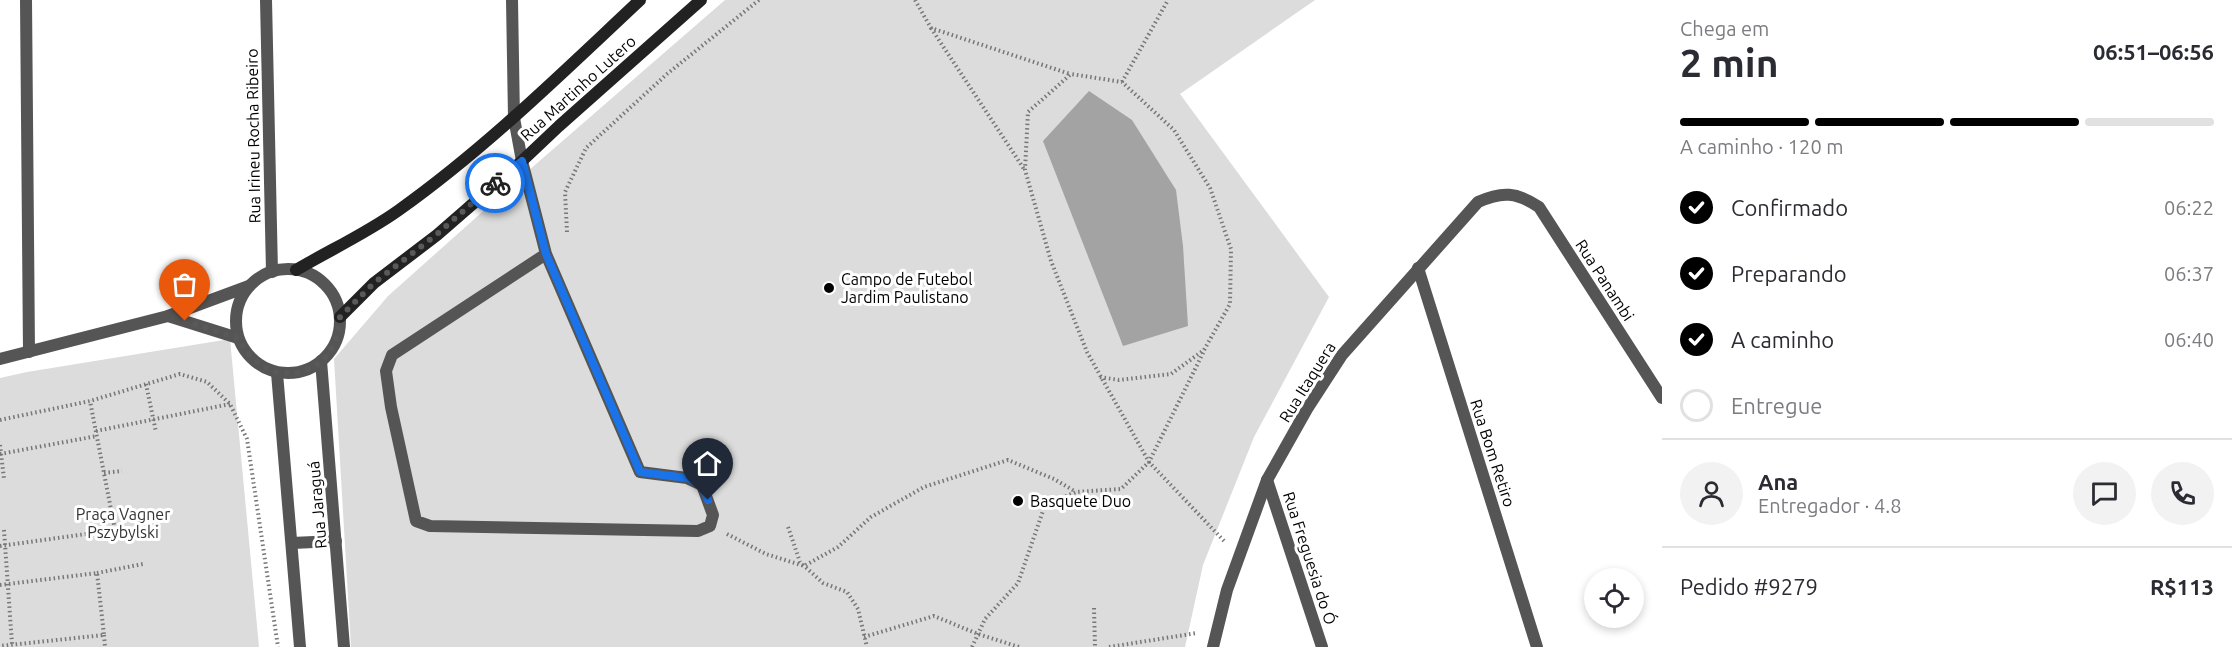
<!DOCTYPE html>
<html lang="pt">
<head>
<meta charset="utf-8">
<style>
  body { margin:0; font-family:Ubuntu,sans-serif; background:#f2f2f3; color:#2b2b33; height:100vh; display:flex; flex-direction:column; font-size:22px; white-space:nowrap }
  * { box-sizing:border-box; margin:0 }
  p { font-size:20px; color:#7c7c81 }
  .icon { flex:none; width:33px; height:33px; fill:none; stroke:currentColor; stroke-width:2; stroke-linecap:round; stroke-linejoin:round }
  .map { position:relative; flex:1; overflow:hidden }
  .sheet { display:flex; flex-direction:column; background:#fff; width:570px }
  .sheet>* { flex:none }
  .tools { position:absolute; left:1584px; top:568px; display:grid; gap:12px }
  .tools a { display:grid; place-items:center; width:60px; height:60px; border-radius:50%; background:#fff; box-shadow:0 3px 9px #0003; font-size:30px }
  .pin { position:absolute; display:grid; place-items:center; width:51px; height:51px; color:#fff; margin:-62px -26px; border-radius:50% 50% 50% 0; rotate:-45deg; box-shadow:0 0 6px #0007 }
  .pin .icon { rotate:45deg }
  .courier { position:absolute; display:grid; place-items:center; width:60px; height:60px; margin:-30px; border:4px solid #1a73e8; border-radius:50%; background:#fff; color:#222; box-shadow:0 2px 8px #0007 }
  .head em { font-style:normal; font-weight:700 }
  .head div { display:flex; flex-direction:column-reverse }
  .head { display:flex; align-items:center; justify-content:space-between; height:102px; padding:0 18px }
  h1 { font-size:39px; font-weight:700; line-height:45px }
  .bar { display:grid; grid-template-columns:repeat(4,1fr); gap:9px 6px; align-content:center; height:72px; padding:0 18px }
  .bar i { height:8px; border-radius:4px; background:#e1e1e2 }
  .bar .on { background:#000 }
  .bar p { grid-column:span 4 }
  .line { display:flex; align-items:center; gap:15px; padding:0 18px; border-top:2px solid #e1e1e2 }
  .line div { flex:1 }
  .round { display:grid; place-items:center; flex:none; width:63px; height:63px; border-radius:32px; background:#f2f2f3 }
  ol { padding:0 18px; list-style:none }
  li { display:flex; align-items:center; gap:18px; height:66px }
  li p { margin-inline-start:auto }
  li .icon { padding:6px; border-radius:50%; background:#000; color:#fff; stroke-width:4 }
  li:last-child { color:#7c7c81 }
  li i { width:33px; height:33px; border:3px solid #e1e1e2; border-radius:50% }
  main { display:flex; flex:1; min-height:0 }
  .map>svg:first-child { display:block }
  .green { fill:#dcdcdc }
  .water { fill:#a3a3a3 }
  .lines { fill:none; stroke-linecap:round; stroke-linejoin:round }
  .path { stroke:#777; stroke-width:4; stroke-dasharray:1.5 3; stroke-linecap:butt }
  .service { stroke:#555; stroke-width:12 }
  .minor { stroke:#555; stroke-width:12 }
  .tertiary { stroke:#555; stroke-width:12 }
  .secondary { stroke:#222; stroke-width:12 }
  .done { stroke:#595959; stroke-width:6; stroke-dasharray:0 10.8 }
  .route { stroke:#1a73e8; stroke-width:8 }
  .poi-dot { fill:#000; stroke:#fff; stroke-width:2 }
  .labels { text-anchor:middle; dominant-baseline:central; stroke-width:6; stroke-linejoin:round; paint-order:stroke }
  .street-label { font-size:16px; fill:#000; stroke:#fff }
  .poi-label { font-size:16px; fill:#000; stroke:#fff; text-anchor:start }
  .park-label { font-size:16px; fill:#333; stroke:#fff }
</style>
</head>
<body>
<main>
<div class="map">
<svg width="1662" height="647" viewBox="0 0 1662 647">
  <rect width="100%" height="100%" fill="#fff"/>
  <g class="green">
    <polygon points="725,0 1315,0 1180,94 1329,297 1254,437 1203,565 1185,647 351,647 334,359 388,296 536,164"/>
    <polygon points="230,339 259,647 0,647 0,378 27,372"/>
  </g>
  <polygon class="water" points="1089,91 1132,120 1176,190 1183,246 1188,326 1123,346 1043,141"/>
  <g class="lines">
    <g class="path">
      <polyline points="915,0 931,28 1070,74"/>
      <polyline points="931,28 1024,169"/>
      <polyline points="1122,82 1168,0"/>
      <polyline points="567,232 565,192 586,148 667,74 759,0"/>
      <polyline points="1100,377 1119,380 1171,374 1204,350 1230,304 1231,249 1210,188 1174,130 1122,82 1071,74 1028,112 1025,170 1051,261 1087,352 1149,462 1226,543"/>
      <polyline points="146,384 156,432"/>
      <polyline points="0,420 90,401 180,374 207,382 230,404 247,439 278,647"/>
      <polyline points="96,431 230,404"/>
      <polyline points="0,445 4,479"/>
      <polyline points="0,454 97,436"/>
      <polyline points="104,473 122,471"/>
      <polyline points="788,527 800,562 823,583 847,592 858,609 867,647"/>
      <polyline points="4,530 12,644"/>
      <polyline points="727,534 766,554 804,566 838,547 871,517 924,487 1008,460 1054,479 1076,492"/>
      <polyline points="0,546 115,530 90,401"/>
      <polyline points="97,573 143,564"/>
      <polyline points="0,585 97,573 104,635 0,646"/>
      <polyline points="1094,608 1095,647"/>
      <polyline points="104,635 105,647"/>
      <polyline points="864,637 934,616 978,634 1019,647"/>
      <polyline points="972,647 985,619 1018,583 1045,505 1076,492 1121,489 1149,462 1204,351"/>
      <polyline points="1109,647 1197,633"/>
    </g>
    <polyline class="service" points="522,161 546,254 640,472 687,478 702,485 713,515 710,526 698,531 430,526 416,521 391,407 386,371 392,355 546,254"/>
    <g class="minor">
      <polyline points="26,0 29,352"/>
      <polyline points="266,0 272,272"/>
      <polyline points="512,0 514,118 522,161"/>
      <polyline points="1418,268 1537,647"/>
      <circle cx="288" cy="321" r="52"/>
      <polyline points="321,361 344,647"/>
      <polyline points="277,373 300,647"/>
      <polyline points="1267,480 1322,647"/>
      <polyline points="292,543 336,541"/>
      <path d="M1213 647 1227 590 1267 480 1307 409 1342 355 1478 202C1502 191 1517 192 1539 207L1662 398"/>
    </g>
    <g class="tertiary">
      <polyline points="168,316 238,338"/>
      <polyline points="0,359 168,316 249,286"/>
    </g>
    <g class="secondary">
      <path d="M296 270C330 250 367 233 399 210 486 148 562 73 640 0"/>
      <polyline points="340,317 374,283 437,235 522,161 559,126 701,0"/>
    </g>
  </g>
  <g class="lines">
    <path class="done" d="M185 321 238 338C266 394 337 381 340 317L374 283 436 235 495 183"/>
    <polyline class="route" points="495,183 522,161 546,254 640,472 687,478 702,485 708,500"/>
  </g>
  <g class="poi-dot">
    <circle cx="829" cy="288" r="6"/>
    <circle cx="1018" cy="501" r="6"/>
  </g>
  <g class="labels">
    <g class="street-label">
      <text transform="translate(578 88) rotate(-42)">Rua Martinho Lutero</text>
      <text transform="translate(253 136) rotate(-91)">Rua Irineu Rocha Ribeiro</text>
      <text transform="translate(1605 280) rotate(57)">Rua Panambi</text>
      <text transform="translate(1307 382) rotate(-58)">Rua Itaquera</text>
      <text transform="translate(1493 453) rotate(72)">Rua Bom Retiro</text>
      <text transform="translate(317 505) rotate(-95)">Rua Jaraguá</text>
      <text transform="translate(1310 558) rotate(72)">Rua Freguesia do Ó</text>
    </g>
    <g class="poi-label">
      <text x="841" y="279">Campo de Futebol<tspan x="841" dy="18">Jardim Paulistano</tspan></text>
      <text x="1030" y="501">Basquete Duo</text>
    </g>
    <g class="park-label">
      <text x="123" y="514">Praça Vagner<tspan x="123" dy="18">Pszybylski</tspan></text>
    </g>
  </g>
</svg>
<div class="tools">
<a><svg class="icon" aria-label="locate" viewBox="0 0 24 24"><circle cx="12" cy="12" r="6"/><path d="M12 2v4M12 18v4M2 12h4M18 12h4"/></svg></a>
</div>
<div class="pin" style="left:185px;top:321px;background:#ea580c"><svg class="icon" aria-label="bag" viewBox="0 0 24 24"><path d="M5 8h14l-1 12H6zM9 8a3 3 0 0 1 6 0"/></svg></div>
<div class="pin" style="left:708px;top:500px;background:#1f2937"><svg class="icon" aria-label="home" viewBox="0 0 24 24"><path d="M3 11l9-7 9 7M6 9v11h12V9"/></svg></div>
<div class="courier" style="left:495px;top:183px"><svg class="icon" aria-label="bike" viewBox="0 0 24 24"><circle cx="6" cy="16" r="4"/><circle cx="18" cy="16" r="4"/><path d="M6 16l4-8h5l3 8M10 8l3 8H6M13 5h3"/></svg></div>
</div>
<section class="sheet">
<div class="head"><div><h1>2 min</h1><p>Chega em</p></div><em>06:51–06:56</em></div>
<div class="bar"><i class="on"></i><i class="on"></i><i class="on"></i><i></i><p>A caminho · 120 m</p></div>
<ol>
<li><svg class="icon" aria-label="check" viewBox="0 0 24 24"><path d="M5 12l5 5 9-10"/></svg>Confirmado<p>06:22</p></li>
<li><svg class="icon" aria-label="check" viewBox="0 0 24 24"><path d="M5 12l5 5 9-10"/></svg>Preparando<p>06:37</p></li>
<li><svg class="icon" aria-label="check" viewBox="0 0 24 24"><path d="M5 12l5 5 9-10"/></svg>A caminho<p>06:40</p></li>
<li><i></i>Entregue</li>
</ol>
<div class="line" style="height:108px"><a class="round"><svg class="icon" aria-label="person" viewBox="0 0 24 24"><circle cx="12" cy="8" r="4"/><path d="M4 21q1-7 8-7t8 7"/></svg></a><div><b>Ana</b><p>Entregador · 4.8</p></div><a class="round"><svg class="icon" aria-label="chat" viewBox="0 0 24 24"><path d="M4 5h16v11H9l-5 4z"/></svg></a><a class="round"><svg class="icon" aria-label="phone" viewBox="0 0 24 24"><path d="M5 4h4l2 5-3 2q2 4 5 5l2-3 5 2v4C11 20 4 13 5 4z"/></svg></a></div>
<div class="line" style="height:78px"><div>Pedido #9279</div><b>R$113</b></div>
</section>
</main>
</body>
</html>
